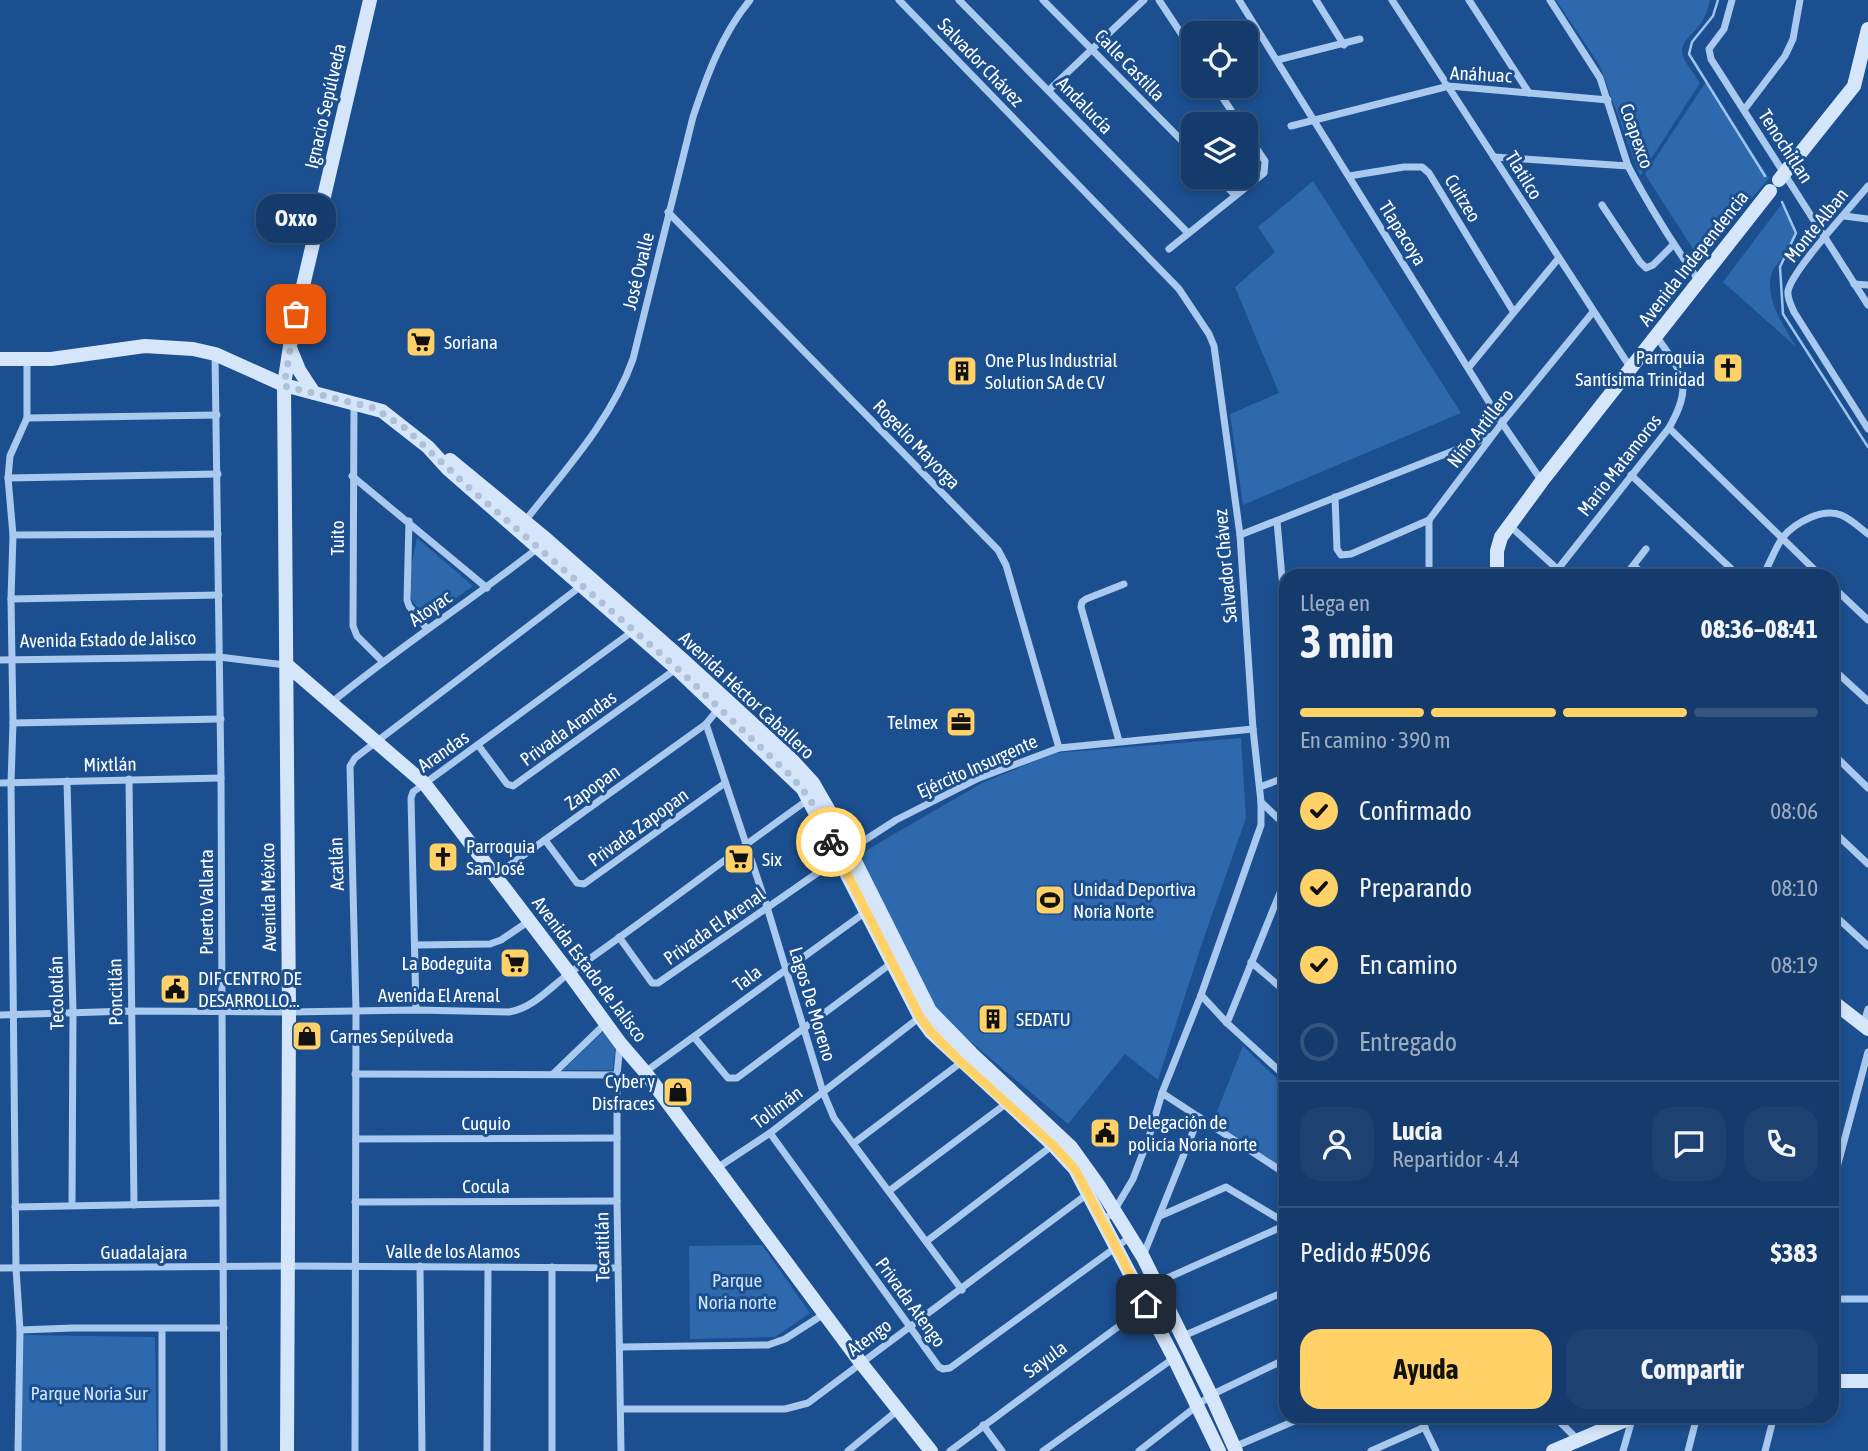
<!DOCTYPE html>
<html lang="es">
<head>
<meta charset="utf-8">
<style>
  body { margin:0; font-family:"Asap Condensed",sans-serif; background:#1d4271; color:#f1f3f6; height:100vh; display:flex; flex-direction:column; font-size:26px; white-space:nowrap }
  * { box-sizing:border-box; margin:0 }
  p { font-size:23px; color:#9dadc1 }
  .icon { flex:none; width:38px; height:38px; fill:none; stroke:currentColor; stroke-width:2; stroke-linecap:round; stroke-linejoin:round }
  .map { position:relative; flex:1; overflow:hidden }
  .side { position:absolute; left:1279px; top:569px; width:560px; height:854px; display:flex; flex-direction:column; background:#143b6b; border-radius:21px; box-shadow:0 4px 10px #0003,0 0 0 2px #33557e }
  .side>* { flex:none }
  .tools { position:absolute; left:1181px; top:21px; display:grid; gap:14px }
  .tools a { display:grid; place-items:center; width:77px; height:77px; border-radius:14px; background:#143b6b; box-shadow:0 4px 10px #0003,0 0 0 2px #33557e; font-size:35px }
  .pin { position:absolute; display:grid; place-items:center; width:60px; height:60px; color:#fff; margin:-30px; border-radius:14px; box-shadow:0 4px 10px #0006 }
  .courier { position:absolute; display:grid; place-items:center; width:70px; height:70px; margin:-35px; border:5px solid #ffd166; border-radius:50%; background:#fff; color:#222; box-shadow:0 2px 9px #0007 }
  .bubble { position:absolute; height:49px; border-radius:21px; background:#143b6b; box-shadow:0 4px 10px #0003,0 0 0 2px #33557e; font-size:23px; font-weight:700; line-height:49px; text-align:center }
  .summary em { font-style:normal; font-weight:700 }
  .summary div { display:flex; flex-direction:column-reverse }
  .summary { display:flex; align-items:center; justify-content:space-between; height:119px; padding:0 21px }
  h1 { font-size:46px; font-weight:700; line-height:52px }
  .bar { display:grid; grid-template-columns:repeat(4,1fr); gap:10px 7px; align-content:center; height:84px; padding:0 21px }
  .bar i { height:9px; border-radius:5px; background:#33557e }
  .bar .active { background:#ffd166 }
  .bar p { grid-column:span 4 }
  .line { display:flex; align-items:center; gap:18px; padding:0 21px; border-top:2px solid #33557e }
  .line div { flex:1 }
  .round { display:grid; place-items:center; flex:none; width:74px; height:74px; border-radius:21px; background:#1d4271 }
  ol { padding:0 21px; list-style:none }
  li { display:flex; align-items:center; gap:21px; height:77px }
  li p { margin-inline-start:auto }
  li .icon { padding:7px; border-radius:50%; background:#ffd166; color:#111; stroke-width:4 }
  li:last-child { color:#9dadc1 }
  li i { width:38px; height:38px; border:4px solid #33557e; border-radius:50% }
  .primary-button { display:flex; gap:14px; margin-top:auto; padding:14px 21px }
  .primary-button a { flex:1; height:80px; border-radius:21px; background:#ffd166; color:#111; font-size:28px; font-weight:700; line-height:80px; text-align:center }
  .primary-button a+a { background:#1d4271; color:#f1f3f6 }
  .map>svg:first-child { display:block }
  .green { fill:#2e69ad }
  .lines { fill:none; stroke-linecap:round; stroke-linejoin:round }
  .stream { stroke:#9cc4f0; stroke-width:2.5 }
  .street { stroke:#a9c9ee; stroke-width:7 }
  .secondary { stroke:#d6e6fa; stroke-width:14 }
  .done { stroke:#afc1d8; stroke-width:7; stroke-dasharray:0 12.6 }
  .route { stroke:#ffd166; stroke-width:9 }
  .labels { text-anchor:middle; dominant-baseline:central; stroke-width:6; stroke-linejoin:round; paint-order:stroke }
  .street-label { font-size:19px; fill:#fff; stroke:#1b4f8f }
  .poi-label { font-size:19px; fill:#fff; stroke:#1b4f8f; text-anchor:start }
  .park-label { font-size:19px; fill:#cfe3fa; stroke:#1b4f8f }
</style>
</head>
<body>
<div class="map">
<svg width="1868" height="1451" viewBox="0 0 1868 1451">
  <rect width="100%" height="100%" fill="#1b4f8f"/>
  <g class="green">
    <path d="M1556 0H1710C1708 9 1705 18 1699 26 1691 37 1677 43 1684 59 1688 67 1695 75 1700 83L1640 176 1600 66Z"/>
    <polygon points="1706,82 1769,178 1700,260 1645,174"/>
    <polygon points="1313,181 1461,413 1243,505 1230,414 1279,393 1235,287 1275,252 1258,227"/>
    <path d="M1781 205C1798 226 1801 236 1783 257 1780 261 1775 266 1773 270 1762 296 1784 326 1796 347L1723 282Z"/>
    <polygon points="417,538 473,586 427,619 411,599 409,577"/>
    <polygon points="1241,738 1246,818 1201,946 1158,1080 1125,1054 1068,1124 937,1013 860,854 982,783 1055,753"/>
    <polygon points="604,1031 615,1048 613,1070 563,1070"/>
    <polygon points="1243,1046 1286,1087 1286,1172 1212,1124"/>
    <polygon points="762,1245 810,1313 775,1337 690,1339 689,1246"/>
    <polygon points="23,1335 155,1337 157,1451 20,1451"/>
  </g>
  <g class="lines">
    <g class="stream">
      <polyline points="1718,0 1713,16 1692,42 1689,54 1765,176"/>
      <polyline points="1782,202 1796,233 1780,267 1783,314 1868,447"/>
    </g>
    <g class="street">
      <polyline points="899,0 1179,289 1209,334 1214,346 1240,535 1253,729 1261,802 1261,825 1201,995 1162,1093 1149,1137 1133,1179 1114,1211 1104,1220"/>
      <polyline points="959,0 1188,233"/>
      <polyline points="1043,0 1194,153"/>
      <polyline points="1159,0 1194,53"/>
      <polyline points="1239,0 1502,423 1541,480"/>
      <polyline points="1316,0 1344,45"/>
      <polyline points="1392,0 1630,367"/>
      <polyline points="1469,0 1529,93"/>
      <path d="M1550 0 1600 78 1628 166C1649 206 1673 244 1699 281"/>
      <polyline points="1732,0 1724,29 1709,49 1711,59 1868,305"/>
      <polyline points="1277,60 1360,39"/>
      <polyline points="1215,86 1240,124"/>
      <polyline points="1049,90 1144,0"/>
      <polyline points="1744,110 1785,56 1793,39 1800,0"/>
      <polyline points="1291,126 1449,86 1608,100"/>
      <polyline points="1494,157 1628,166"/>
      <polyline points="1349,176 1404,167 1422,167 1429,173 1513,311"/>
      <polyline points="1217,177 1235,195"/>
      <path d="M1868 186C1852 206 1792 270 1788 291 1787 298 1791 305 1794 312L1868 429"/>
      <polyline points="1602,205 1640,262 1646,268 1653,265 1673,245"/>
      <polyline points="668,212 998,550 1006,565 1059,748"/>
      <polyline points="1844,216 1868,219"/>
      <polyline points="1169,249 1264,173 1265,161 1246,133"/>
      <polyline points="1854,284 1868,285"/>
      <polyline points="215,355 221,778 224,1451"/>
      <polyline points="1469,367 1558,259"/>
      <polyline points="354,404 353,626 357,636 382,661"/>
      <polyline points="27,418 217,415"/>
      <polyline points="1669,428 1821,576"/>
      <polyline points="1631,475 1739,576"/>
      <polyline points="352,476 487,588"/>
      <polyline points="8,478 218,474"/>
      <polyline points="1335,497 1337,549 1341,555 1351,554 1429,520"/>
      <polyline points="409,521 407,600 409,606 427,629"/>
      <path d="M525 521C564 471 611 421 633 359L693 117C707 75 722 34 750 0"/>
      <polyline points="1277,521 1286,623"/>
      <polyline points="1510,526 1565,576"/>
      <polyline points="13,535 218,534"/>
      <polyline points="1240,535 1491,436"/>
      <polyline points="1634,566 1646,576"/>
      <polyline points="1429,576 1429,520 1502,423 1593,312"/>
      <path d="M1558 576V569L1669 428C1694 384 1683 374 1656 336"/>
      <polyline points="1625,576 1646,549"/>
      <path d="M1763 576C1770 563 1775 548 1783 537 1796 522 1822 508 1841 515 1851 519 1860 528 1868 534"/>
      <polyline points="1832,586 1868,620"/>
      <polyline points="11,599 219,595"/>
      <polyline points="0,660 219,657 286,665"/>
      <polyline points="1832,668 1868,701"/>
      <path d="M331 703C398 648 470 601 538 548"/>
      <polyline points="13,723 221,719"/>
      <polyline points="706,724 767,907 823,1092 834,1118 962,1290"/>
      <polyline points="1119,741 1081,607 1082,602 1086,599 1124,584"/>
      <polyline points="478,745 507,784 513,786 676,669"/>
      <polyline points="1832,753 1868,788"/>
      <polyline points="129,779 134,1205"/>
      <polyline points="67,781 73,1012 72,1204"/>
      <polyline points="0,783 221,778"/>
      <polyline points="1260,787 1286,777"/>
      <polyline points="1261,802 1286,826"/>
      <polyline points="1832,830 1868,864"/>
      <polyline points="545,840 577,883 584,884 725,783"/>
      <polyline points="848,851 896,820 979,778 1059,748 1253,729"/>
      <polyline points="496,875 706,724 719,708"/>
      <polyline points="1832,913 1868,946"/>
      <polyline points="619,937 652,983 658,983 839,858"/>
      <polyline points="416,945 490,944 501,940 529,921"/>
      <polyline points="1251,962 1286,992"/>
      <polyline points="1201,995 1227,1023 1286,1077"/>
      <polyline points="416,1010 411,798 413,792 633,631"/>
      <path d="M0 1015 131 1011 289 1012 416 1010 509 1012C534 1008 551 986 571 972 651 916 729 856 809 799"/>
      <polyline points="1227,1023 1286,878"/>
      <polyline points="1863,1026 1868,1009"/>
      <polyline points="694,1037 728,1078 737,1078 893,962"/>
      <polyline points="620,1043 617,1075 617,1201 621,1451"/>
      <polyline points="645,1072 867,911"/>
      <polyline points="355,1074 617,1075"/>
      <polyline points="553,1074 606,1023"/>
      <polyline points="1162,1093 1286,1174"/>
      <polyline points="770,1133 939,1367 943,1369 950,1368 1130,1237"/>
      <polyline points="356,1139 617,1138"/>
      <polyline points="854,1143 963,1061"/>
      <polyline points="717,1168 770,1133 920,1017"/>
      <polyline points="1832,1186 1868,1052"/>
      <polyline points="889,1191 1007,1103"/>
      <polyline points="355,1202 617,1201"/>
      <polyline points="15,1207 222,1203"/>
      <polyline points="1160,1216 1226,1187 1286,1223"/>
      <polyline points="927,1241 1053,1145"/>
      <polyline points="1143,1256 1199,1117"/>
      <polyline points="420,1266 422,1451"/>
      <polyline points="552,1267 552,1451"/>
      <polyline points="0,1268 287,1266 618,1268"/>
      <polyline points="1156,1283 1286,1225"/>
      <polyline points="1832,1299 1868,1299"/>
      <polyline points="20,1330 73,1328 224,1328"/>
      <polyline points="1181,1337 1286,1291"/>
      <polyline points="621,1347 768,1345 785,1339 824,1314"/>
      <polyline points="622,1409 785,1409 808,1403 1090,1192"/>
      <polyline points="1419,1416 1436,1451"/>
      <polyline points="1554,1416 1578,1440"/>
      <polyline points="983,1425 1002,1451"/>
      <polyline points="1234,1447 1306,1416"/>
      <polyline points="18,1451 20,1330 16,1268 11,783 13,723 11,599 13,535 8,478 10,456 27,418 27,360"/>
      <polyline points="162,1451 162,1329"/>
      <polyline points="355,1451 356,1011 350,766 355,758 581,586"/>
      <polyline points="487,1451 488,1267"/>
      <polyline points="848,1451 898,1410"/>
      <polyline points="950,1451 1161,1295"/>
      <polyline points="1043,1451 1174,1358"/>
      <polyline points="1139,1451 1211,1395 1286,1359"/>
      <polyline points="1371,1451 1425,1427"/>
      <polyline points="1623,1451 1633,1416"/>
      <polyline points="1688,1451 1697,1416"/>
      <polyline points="1765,1451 1774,1416"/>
    </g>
    <g class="secondary">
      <polyline points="1779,180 1854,86 1868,29"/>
      <polyline points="290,348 299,370 314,393"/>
      <polyline points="0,359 51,359 145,346 193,349 215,354 284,385 382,411 428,447 448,469 677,669 803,789 920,1017 931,1032 1053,1145 1075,1169 1174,1358 1219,1451"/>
      <polyline points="450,460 546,539 683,660 792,760 813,783 835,821 930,1011 971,1053 1071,1147 1099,1186 1143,1257 1211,1395 1236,1451"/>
      <polyline points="1497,576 1497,551 1501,537 1542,481 1770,191"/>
      <polyline points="287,665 424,783 438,801 569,973 620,1043 645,1072 861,1363 931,1451"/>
      <polyline points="1832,1001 1868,1029"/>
      <polyline points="1832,1381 1868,1381"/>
      <polyline points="287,1451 289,1012 284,385 292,333 370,0"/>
      <polyline points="1553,1451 1635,1416"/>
    </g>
  </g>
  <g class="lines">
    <polyline class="done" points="296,314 284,386 374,408 405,428 465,484 677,668 792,777 810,799 831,842"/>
    <polyline class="route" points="831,842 920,1017 931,1032 961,1062 1053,1145 1075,1169 1146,1304"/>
  </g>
  <defs>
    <g id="supermarket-square" transform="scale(1.575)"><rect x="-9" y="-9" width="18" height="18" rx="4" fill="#ffd166" stroke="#1b4f8f"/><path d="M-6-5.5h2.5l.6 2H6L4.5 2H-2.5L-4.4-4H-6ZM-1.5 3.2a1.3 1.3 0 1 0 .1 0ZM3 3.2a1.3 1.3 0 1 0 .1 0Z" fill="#111"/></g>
    <g id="church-square" transform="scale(1.575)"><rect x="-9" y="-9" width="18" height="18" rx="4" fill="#ffd166" stroke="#1b4f8f"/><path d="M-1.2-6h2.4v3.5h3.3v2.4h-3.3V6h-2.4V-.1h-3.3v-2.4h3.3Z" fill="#111"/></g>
    <g id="building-square" transform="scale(1.575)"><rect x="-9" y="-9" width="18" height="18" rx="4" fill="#ffd166" stroke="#1b4f8f"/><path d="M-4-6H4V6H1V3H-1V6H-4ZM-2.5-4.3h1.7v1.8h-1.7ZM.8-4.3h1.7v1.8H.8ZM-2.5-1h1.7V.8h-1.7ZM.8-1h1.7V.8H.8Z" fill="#111"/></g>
    <g id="office-square" transform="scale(1.575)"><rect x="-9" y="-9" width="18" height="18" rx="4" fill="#ffd166" stroke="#1b4f8f"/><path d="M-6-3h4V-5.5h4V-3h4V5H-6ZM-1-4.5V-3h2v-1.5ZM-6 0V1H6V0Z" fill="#111"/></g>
    <g id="stadium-square" transform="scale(1.575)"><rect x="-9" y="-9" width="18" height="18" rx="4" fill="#ffd166" stroke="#1b4f8f"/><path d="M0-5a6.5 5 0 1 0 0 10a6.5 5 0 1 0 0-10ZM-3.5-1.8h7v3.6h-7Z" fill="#111"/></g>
    <g id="civic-square" transform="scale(1.575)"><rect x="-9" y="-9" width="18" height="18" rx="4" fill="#ffd166" stroke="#1b4f8f"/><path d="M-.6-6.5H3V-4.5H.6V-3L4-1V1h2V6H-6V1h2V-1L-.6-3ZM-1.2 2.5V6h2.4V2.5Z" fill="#111"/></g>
    <g id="shop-square" transform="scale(1.575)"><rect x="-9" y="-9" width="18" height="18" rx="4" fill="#ffd166" stroke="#1b4f8f"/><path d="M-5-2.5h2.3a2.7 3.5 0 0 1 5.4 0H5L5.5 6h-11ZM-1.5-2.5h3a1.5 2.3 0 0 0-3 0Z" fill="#111"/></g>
  </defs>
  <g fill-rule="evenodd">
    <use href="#supermarket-square" x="421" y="342"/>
    <use href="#church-square" x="1728" y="368"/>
    <use href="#building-square" x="962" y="371"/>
    <use href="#office-square" x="961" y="722"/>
    <use href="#church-square" x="443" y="857"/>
    <use href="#supermarket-square" x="739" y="859"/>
    <use href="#stadium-square" x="1050" y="900"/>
    <use href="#supermarket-square" x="515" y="963"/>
    <use href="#civic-square" x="175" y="989"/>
    <use href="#building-square" x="993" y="1019"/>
    <use href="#shop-square" x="307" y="1036"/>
    <use href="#shop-square" x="678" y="1092"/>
    <use href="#civic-square" x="1105" y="1133"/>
  </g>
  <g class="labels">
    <g class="street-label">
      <text transform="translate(981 62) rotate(46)">Salvador Chávez</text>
      <text transform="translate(1130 65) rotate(46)">Calle Castilla</text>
      <text transform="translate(1481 74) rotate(3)">Anáhuac</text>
      <text transform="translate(1085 105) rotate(46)">Andalucía</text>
      <text transform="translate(325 106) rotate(-77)">Ignacio Sepúlveda</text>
      <text transform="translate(1637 136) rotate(71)">Coapexco</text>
      <text transform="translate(1786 146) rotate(57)">Tenochitlan</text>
      <text transform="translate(1524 175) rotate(58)">Tlatilco</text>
      <text transform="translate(1463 198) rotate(59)">Cuitzeo</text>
      <text transform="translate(1816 225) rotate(-51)">Monte Alban</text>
      <text transform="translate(1403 233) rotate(58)">Tlapacoya</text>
      <text transform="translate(1693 258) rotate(-52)">Avenida Independencia</text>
      <text transform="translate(638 271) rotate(-76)">José Ovalle</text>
      <text transform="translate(1480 428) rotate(-52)">Niño Artillero</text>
      <text transform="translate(917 444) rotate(46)">Rogelio Mayorga</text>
      <text transform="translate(1619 465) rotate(-52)">Mario Matamoros</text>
      <text transform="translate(337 538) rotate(-90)">Tuito</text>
      <text transform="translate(1225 566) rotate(-95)">Salvador Chávez</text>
      <text transform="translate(430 608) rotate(-35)">Atoyac</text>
      <text transform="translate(108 639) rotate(-1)">Avenida Estado de Jalisco</text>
      <text transform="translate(747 695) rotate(43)">Avenida Héctor Caballero</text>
      <text transform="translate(568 728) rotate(-36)">Privada Arandas</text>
      <text transform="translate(443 751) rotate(-35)">Arandas</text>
      <text transform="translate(110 764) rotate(-1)">Mixtlán</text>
      <text transform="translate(977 766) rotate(-24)">Ejército Insurgente</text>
      <text transform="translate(592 787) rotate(-36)">Zapopan</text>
      <text transform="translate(638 827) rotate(-36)">Privada Zapopan</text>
      <text transform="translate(336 864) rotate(-92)">Acatlán</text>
      <text transform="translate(268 897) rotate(-91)">Avenida México</text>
      <text transform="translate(206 902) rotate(-90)">Puerto Vallarta</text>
      <text transform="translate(714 926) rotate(-35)">Privada El Arenal</text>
      <text transform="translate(590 969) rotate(53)">Avenida Estado de Jalisco</text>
      <text transform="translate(747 978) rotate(-37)">Tala</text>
      <text transform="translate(115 992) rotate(-91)">Poncitlán</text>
      <text transform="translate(56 993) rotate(-91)">Tecolotlán</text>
      <text x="439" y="995">Avenida El Arenal</text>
      <text transform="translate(813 1004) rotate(73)">Lagos De Moreno</text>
      <text transform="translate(777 1107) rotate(-37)">Tolimán</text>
      <text x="486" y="1123">Cuquio</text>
      <text x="486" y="1186">Cocula</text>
      <text transform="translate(602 1247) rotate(-91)">Tecatitlán</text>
      <text x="453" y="1251">Valle de los Alamos</text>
      <text x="144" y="1252">Guadalajara</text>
      <text transform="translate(911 1302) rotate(54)">Privada Atengo</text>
      <text transform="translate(869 1337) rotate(-36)">Atengo</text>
      <text transform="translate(1045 1359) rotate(-36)">Sayula</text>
    </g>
    <g class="poi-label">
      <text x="444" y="342">Soriana</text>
      <text x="1705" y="357" text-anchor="end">Parroquia<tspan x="1705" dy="22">Santísima Trinidad</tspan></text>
      <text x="985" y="360">One Plus Industrial<tspan x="985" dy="22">Solution SA de CV</tspan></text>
      <text x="938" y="722" text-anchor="end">Telmex</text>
      <text x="466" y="846">Parroquia<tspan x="466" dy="22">San José</tspan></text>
      <text x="762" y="859">Six</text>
      <text x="1073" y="889">Unidad Deportiva<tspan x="1073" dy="22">Noria Norte</tspan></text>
      <text x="492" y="963" text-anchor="end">La Bodeguita</text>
      <text x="198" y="978">DIF CENTRO DE<tspan x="198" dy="22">DESARROLLO…</tspan></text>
      <text x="1016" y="1019">SEDATU</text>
      <text x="330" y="1036">Carnes Sepúlveda</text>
      <text x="655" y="1081" text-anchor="end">Cyber y<tspan x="655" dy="22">Disfraces</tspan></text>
      <text x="1128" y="1122">Delegación de<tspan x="1128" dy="22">policía Noria norte</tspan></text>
    </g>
    <g class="park-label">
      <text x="737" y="1280">Parque<tspan x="737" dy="22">Noria norte</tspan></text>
      <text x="89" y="1393">Parque Noria Sur</text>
    </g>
  </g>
</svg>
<div class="tools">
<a><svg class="icon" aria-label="locate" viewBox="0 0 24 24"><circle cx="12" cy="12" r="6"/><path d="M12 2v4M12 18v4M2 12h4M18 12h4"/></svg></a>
<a><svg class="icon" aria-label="layers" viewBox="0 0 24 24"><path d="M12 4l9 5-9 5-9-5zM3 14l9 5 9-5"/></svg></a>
</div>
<div class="pin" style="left:296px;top:314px;background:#ea580c"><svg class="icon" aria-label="bag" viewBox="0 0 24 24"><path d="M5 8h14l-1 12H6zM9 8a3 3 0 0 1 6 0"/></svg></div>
<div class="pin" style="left:1146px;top:1304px;background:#1f2937"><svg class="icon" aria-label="home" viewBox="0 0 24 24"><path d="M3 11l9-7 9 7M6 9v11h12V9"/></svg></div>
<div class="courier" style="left:831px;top:842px"><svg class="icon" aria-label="bike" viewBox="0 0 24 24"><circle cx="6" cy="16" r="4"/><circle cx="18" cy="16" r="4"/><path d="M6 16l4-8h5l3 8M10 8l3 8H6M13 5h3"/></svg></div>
<div class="bubble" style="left:256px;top:194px;width:80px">Oxxo</div>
<section class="side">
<div class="summary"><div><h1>3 min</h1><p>Llega en</p></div><em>08:36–08:41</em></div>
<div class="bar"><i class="active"></i><i class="active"></i><i class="active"></i><i></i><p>En camino · 390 m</p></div>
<ol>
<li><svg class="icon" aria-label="check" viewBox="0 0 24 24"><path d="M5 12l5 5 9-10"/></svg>Confirmado<p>08:06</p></li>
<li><svg class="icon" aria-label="check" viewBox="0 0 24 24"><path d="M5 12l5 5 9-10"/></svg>Preparando<p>08:10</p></li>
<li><svg class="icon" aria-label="check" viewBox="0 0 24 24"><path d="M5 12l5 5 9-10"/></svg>En camino<p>08:19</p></li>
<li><i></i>Entregado</li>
</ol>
<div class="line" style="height:126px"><a class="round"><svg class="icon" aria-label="person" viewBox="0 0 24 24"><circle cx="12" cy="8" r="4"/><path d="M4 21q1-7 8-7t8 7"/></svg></a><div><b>Lucía</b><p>Repartidor · 4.4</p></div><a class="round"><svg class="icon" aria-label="chat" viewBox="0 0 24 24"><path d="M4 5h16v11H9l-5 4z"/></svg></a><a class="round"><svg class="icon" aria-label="phone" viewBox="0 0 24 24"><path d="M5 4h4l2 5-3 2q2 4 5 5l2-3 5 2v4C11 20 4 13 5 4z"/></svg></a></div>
<div class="line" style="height:91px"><div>Pedido #5096</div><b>$383</b></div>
<div class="primary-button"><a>Ayuda</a><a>Compartir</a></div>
</section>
</div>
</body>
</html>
